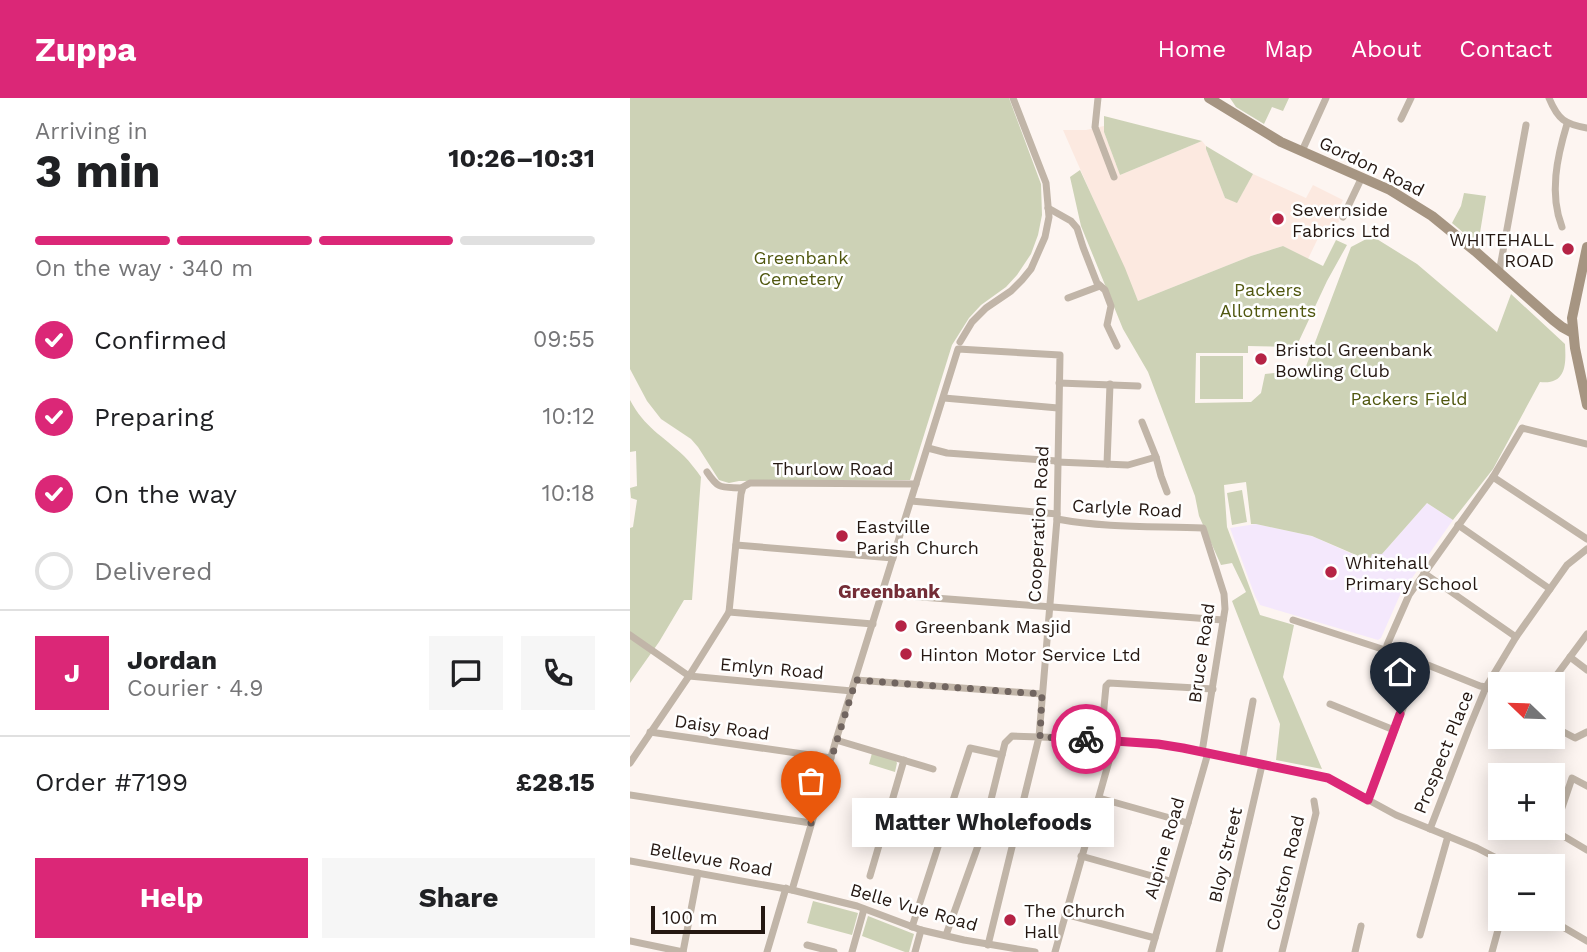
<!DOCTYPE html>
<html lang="en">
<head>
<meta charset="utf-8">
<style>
  body { margin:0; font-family:"Work Sans",sans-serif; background:#f6f6f6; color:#202124; height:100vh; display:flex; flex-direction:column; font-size:26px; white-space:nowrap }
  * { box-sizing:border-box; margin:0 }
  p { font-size:23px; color:#757577 }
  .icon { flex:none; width:38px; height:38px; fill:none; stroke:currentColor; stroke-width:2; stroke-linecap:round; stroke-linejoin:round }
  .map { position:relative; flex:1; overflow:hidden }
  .side { display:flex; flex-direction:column; background:#fff; width:630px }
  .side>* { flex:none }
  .needle { width:46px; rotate:293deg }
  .fabs { position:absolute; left:858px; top:574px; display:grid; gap:14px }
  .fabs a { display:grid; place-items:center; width:77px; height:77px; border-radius:0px; background:#fff; box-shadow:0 4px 18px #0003; font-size:35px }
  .scale { position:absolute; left:21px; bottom:18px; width:114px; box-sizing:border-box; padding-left:7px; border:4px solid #251812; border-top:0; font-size:19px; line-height:24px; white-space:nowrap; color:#251812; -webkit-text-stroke:5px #fff; paint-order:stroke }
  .pin { position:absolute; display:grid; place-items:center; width:60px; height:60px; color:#fff; margin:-72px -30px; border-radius:50% 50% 50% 0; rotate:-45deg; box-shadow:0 0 7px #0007 }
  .pin .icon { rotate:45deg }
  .courier { position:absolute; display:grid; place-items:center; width:70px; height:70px; margin:-35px; border:5px solid #db2777; border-radius:50%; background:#fff; color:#222; box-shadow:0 2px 9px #0007 }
  .bubble { position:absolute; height:49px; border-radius:0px; background:#fff; box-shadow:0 4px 18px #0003; font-size:23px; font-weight:700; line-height:49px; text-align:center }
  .summary em { font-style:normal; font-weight:700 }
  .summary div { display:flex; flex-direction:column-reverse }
  .summary { display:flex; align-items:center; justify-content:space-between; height:119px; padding:0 35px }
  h1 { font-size:46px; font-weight:700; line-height:52px }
  .bar { display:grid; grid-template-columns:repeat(4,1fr); gap:10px 7px; align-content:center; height:84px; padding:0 35px }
  .bar i { height:9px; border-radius:5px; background:#e0e0e0 }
  .bar .selected { background:#db2777 }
  .bar p { grid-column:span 4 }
  .line { display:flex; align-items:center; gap:18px; padding:0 35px; border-top:2px solid #e0e0e0 }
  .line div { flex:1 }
  .round { display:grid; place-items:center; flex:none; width:74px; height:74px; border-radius:0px; background:#f6f6f6 }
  ol { padding:0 35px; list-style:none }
  li { display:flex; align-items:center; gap:21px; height:77px }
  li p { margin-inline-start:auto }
  li .icon { padding:7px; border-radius:50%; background:#db2777; color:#fff; stroke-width:4 }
  li:last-child { color:#757577 }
  li i { width:38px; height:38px; border:4px solid #e0e0e0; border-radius:50% }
  .cta { display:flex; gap:14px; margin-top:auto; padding:14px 35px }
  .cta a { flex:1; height:80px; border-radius:0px; background:#db2777; color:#fff; font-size:28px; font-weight:700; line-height:80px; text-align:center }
  .cta a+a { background:#f6f6f6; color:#202124 }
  header { display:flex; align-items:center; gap:42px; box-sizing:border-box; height:98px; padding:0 35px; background:#db2777; color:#fff }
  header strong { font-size:33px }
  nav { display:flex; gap:38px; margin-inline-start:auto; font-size:24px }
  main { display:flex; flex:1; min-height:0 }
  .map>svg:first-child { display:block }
  .built { fill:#fce9e0 }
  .education { fill:#f4e8fc }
  .green { fill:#cdd2b6 }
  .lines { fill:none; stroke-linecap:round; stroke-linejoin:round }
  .street { stroke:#c1b5a8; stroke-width:7 }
  .secondary { stroke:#a69582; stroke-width:10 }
  .done { stroke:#716560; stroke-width:7; stroke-dasharray:0 12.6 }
  .route { stroke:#db2777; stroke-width:9 }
  .poi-dot { fill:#b52345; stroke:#fff; stroke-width:2.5 }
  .labels { text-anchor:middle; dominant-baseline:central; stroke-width:5; stroke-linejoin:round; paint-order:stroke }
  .street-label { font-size:18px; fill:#251812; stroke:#fff }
  .poi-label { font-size:18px; fill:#251812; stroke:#fff; text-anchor:start }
  .park-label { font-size:18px; fill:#50570f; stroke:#fff }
  .neighbourhood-label { font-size:19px; font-weight:bold; fill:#742d37; stroke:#fff }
</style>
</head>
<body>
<header>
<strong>Zuppa</strong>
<nav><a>Home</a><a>Map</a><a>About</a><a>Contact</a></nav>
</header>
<main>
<section class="side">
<div class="summary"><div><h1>3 min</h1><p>Arriving in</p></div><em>10:26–10:31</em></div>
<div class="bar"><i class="selected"></i><i class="selected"></i><i class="selected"></i><i></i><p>On the way · 340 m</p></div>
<ol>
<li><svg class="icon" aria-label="check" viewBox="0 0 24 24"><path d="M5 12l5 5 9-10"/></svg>Confirmed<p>09:55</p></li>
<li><svg class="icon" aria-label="check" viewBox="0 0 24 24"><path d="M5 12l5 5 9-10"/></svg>Preparing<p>10:12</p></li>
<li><svg class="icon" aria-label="check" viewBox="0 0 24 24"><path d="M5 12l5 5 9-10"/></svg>On the way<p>10:18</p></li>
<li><i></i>Delivered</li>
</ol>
<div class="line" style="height:126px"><b class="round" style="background:#db2777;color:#fff">J</b><div><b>Jordan</b><p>Courier · 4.9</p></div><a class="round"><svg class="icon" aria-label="chat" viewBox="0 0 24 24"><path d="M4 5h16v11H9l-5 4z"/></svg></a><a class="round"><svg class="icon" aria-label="phone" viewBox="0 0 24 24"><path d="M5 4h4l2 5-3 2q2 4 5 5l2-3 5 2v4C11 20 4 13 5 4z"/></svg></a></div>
<div class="line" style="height:91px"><div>Order #7199</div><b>£28.15</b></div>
<div class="cta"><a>Help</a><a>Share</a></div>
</section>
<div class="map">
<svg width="957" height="854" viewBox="0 0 957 854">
  <rect width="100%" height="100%" fill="#fdf5f1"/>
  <polygon class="built" points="474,28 474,34 490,77 572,43 576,48 576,51 595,100 607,104 623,76 676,100 683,87 713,102 707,115 709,124 693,130 678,161 653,148 621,158 508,203 433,32 456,32"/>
  <polygon class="education" points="797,405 823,422 770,497 751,540 748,542 630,507 625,498 600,430 626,426 682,438 731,460 742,456 752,456"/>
  <g class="green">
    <polygon points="0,0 379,0 411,86 412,117 408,137 401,156 387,177 376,189 351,207 339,220 322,247 280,382 109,383 99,385 89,382 68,349 61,341 31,321 17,303 0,271"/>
    <polygon points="600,0 659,0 653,13 642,9 634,26 606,9"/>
    <polygon points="474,18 572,43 490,77 474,34"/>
    <polygon points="576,48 623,76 607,105 595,100 576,51"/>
    <path d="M450 72 495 170 508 203 621 158 653 148 693 168 706 142 717 147 697 183 668 245 660 249 618 248V255H566L565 305 621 304 631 295 635 276 675 271 721 149 742 138 787 166 867 234 881 196 935 246C936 265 937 287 910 284L863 371 823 422 797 405 752 456H742L740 463 682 438 626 426H621L616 384 594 387 597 429 630 517 664 527 653 579 692 671 646 662 650 626 602 503 616 494 602 465 591 467 569 418 565 398 518 274 493 231 451 128 440 79Z"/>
    <polygon points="834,95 856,98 848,147 822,125 831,108"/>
    <rect x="570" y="258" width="43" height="43"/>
    <path d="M0 302C14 329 33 338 54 358 60 364 66 372 71 379L62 502H54L29 544 0 585V430L3 429 7 402 1 400 0 390 7 388 6 353 0 354Z"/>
    <polygon points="612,392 617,424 602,427 597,395"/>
    <polygon points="242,655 266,663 267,665 265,674 239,666"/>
    <polygon points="183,803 228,815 222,837 177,825"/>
    <polygon points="238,818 284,836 279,854 275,854 232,838"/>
  </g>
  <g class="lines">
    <g class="street">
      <polyline points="468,0 465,29 484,79"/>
      <path d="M919 0C928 22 935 26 957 30"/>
      <polyline points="771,21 781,0"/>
      <polyline points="672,53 696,0"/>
      <polyline points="418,110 441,123 447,130 453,149 467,185 475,192 481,208 477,227 487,248"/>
      <polyline points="713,119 732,79"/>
      <path d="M932 129C919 96 927 59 937 26"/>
      <polyline points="869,175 896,27"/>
      <polyline points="438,200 470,188"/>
      <polyline points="330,244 342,224 356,210 381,193 392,182 401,171 415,139 419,119 416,85 383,0"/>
      <polyline points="429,285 508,288"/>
      <polyline points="314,300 428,310"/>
      <polyline points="512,324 526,359 531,378 537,394"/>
      <polyline points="298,350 317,355 427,363"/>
      <polyline points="427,364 498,367 526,359"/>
      <polyline points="477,366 480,286"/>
      <path d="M77 374C89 392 91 389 112 390"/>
      <polyline points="863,379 957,441"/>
      <polyline points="281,403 427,416"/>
      <path d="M427 421C475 430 524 428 573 430L594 496 595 511 572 654"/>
      <polyline points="828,427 920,491"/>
      <polyline points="106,447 263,460"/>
      <polyline points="794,475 886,539"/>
      <polyline points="252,496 593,522"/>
      <polyline points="99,514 243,526"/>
      <polyline points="663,522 752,551 758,551 850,588 856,589 870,596"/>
      <polyline points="0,537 59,578 222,593"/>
      <polyline points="758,551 757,547 779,497 863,379 892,330 957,346"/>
      <polyline points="940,559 957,572"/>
      <polyline points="226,582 412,596"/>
      <polyline points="920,586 957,536"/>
      <polyline points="700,606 764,632"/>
      <polyline points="922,628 945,640 957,634"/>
      <polyline points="20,634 201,660"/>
      <polyline points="471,641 476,588 479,585 583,591"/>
      <polyline points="206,642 303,671"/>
      <polyline points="612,663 623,603"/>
      <polyline points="0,665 59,578 99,514 111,396 113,389 120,385 286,386"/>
      <polyline points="0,697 181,725"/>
      <polyline points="469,700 558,725"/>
      <polyline points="738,702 791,563"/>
      <polyline points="920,730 957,752"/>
      <polyline points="800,731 839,630 856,589 886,539 937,467 957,451"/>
      <polyline points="924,733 942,680 957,688"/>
      <polyline points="451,758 540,783"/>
      <polyline points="0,763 162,792 227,808 291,832 334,842 405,854"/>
      <polyline points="240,778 274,662"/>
      <polyline points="162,792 206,642 328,251 430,257 427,421 409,639 358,847"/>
      <polyline points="435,816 525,840"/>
      <polyline points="922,816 933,829 957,843"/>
      <polyline points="282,829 340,650 372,657"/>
      <polyline points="316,837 353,734 375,645 382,638 442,640 528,646 553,650 698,680 766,717 847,750 882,768"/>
      <polyline points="790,837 818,738"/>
      <polyline points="0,843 53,854"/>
      <polyline points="177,847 204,854"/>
      <polyline points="53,854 68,775"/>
      <polyline points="137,854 156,790"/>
      <polyline points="222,854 234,811"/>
      <polyline points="285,854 291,832"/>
      <polyline points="425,854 485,642"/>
      <polyline points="521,854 578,655"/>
      <polyline points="589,854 632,667"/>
      <polyline points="652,854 686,715 684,703"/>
      <polyline points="725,854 731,828"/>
      <polyline points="862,854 871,821"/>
    </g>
    <g class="secondary">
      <polyline points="579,0 651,44 760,92 802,118 845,153 923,222 932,229 943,235"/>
      <polyline points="957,149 942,220 945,250 957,307"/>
    </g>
  </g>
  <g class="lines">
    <polyline class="done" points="181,725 226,582 412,596 410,639 456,641"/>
    <polyline class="route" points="456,641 528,646 553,650 698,680 738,702 770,616"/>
  </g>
  <g class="poi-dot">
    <circle cx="648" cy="121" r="7"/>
    <circle cx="938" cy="151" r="7"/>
    <circle cx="631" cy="261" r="7"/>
    <circle cx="212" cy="438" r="7"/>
    <circle cx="701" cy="474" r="7"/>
    <circle cx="271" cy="528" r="7"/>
    <circle cx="276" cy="556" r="7"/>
    <circle cx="380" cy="822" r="7"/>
  </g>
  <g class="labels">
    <g class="street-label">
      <text transform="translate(742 68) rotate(26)">Gordon Road</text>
      <text x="203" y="370">Thurlow Road</text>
      <text transform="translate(497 410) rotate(3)">Carlyle Road</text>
      <text transform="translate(408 426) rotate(-87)">Cooperation Road</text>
      <text transform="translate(571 555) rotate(-82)">Bruce Road</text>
      <text transform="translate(142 570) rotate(5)">Emlyn Road</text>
      <text transform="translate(92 629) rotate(8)">Daisy Road</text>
      <text transform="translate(813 654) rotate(-68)">Prospect Place</text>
      <text transform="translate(534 750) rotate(-74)">Alpine Road</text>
      <text transform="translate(595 757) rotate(-77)">Bloy Street</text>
      <text transform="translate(81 761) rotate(10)">Bellevue Road</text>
      <text transform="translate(655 775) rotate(-77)">Colston Road</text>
      <text transform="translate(284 809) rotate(16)">Belle Vue Road</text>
    </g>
    <g class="poi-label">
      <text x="662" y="111">Severnside<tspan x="662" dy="21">Fabrics Ltd</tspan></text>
      <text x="924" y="141" text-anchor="end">WHITEHALL<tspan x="924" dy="21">ROAD</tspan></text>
      <text x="645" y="251">Bristol Greenbank<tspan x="645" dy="21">Bowling Club</tspan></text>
      <text x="226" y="428">Eastville<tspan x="226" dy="21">Parish Church</tspan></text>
      <text x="715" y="464">Whitehall<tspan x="715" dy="21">Primary School</tspan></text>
      <text x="285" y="528">Greenbank Masjid</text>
      <text x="290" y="556">Hinton Motor Service Ltd</text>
      <text x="394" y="812">The Church<tspan x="394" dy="21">Hall</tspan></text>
    </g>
    <g class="park-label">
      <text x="171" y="159">Greenbank<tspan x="171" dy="21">Cemetery</tspan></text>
      <text x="638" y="191">Packers<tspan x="638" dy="21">Allotments</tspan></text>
      <text x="779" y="300">Packers Field</text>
    </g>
    <g class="neighbourhood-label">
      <text x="259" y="493">Greenbank</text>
    </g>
  </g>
</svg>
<div class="fabs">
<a><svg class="needle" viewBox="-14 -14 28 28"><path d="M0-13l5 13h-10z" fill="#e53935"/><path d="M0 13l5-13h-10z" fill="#757577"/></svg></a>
<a>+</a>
<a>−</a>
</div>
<div class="scale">100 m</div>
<div class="pin" style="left:181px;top:725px;background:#ea580c"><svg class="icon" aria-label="bag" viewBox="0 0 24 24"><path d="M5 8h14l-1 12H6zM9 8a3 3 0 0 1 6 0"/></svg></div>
<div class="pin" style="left:770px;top:616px;background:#1f2937"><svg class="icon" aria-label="home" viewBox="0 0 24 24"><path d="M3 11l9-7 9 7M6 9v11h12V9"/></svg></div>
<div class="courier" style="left:456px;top:641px"><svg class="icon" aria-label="bike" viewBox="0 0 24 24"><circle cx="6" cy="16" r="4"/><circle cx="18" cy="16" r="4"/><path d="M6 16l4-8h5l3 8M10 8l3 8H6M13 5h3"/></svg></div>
<div class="bubble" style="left:222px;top:700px;width:262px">Matter Wholefoods</div>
</div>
</main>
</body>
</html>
